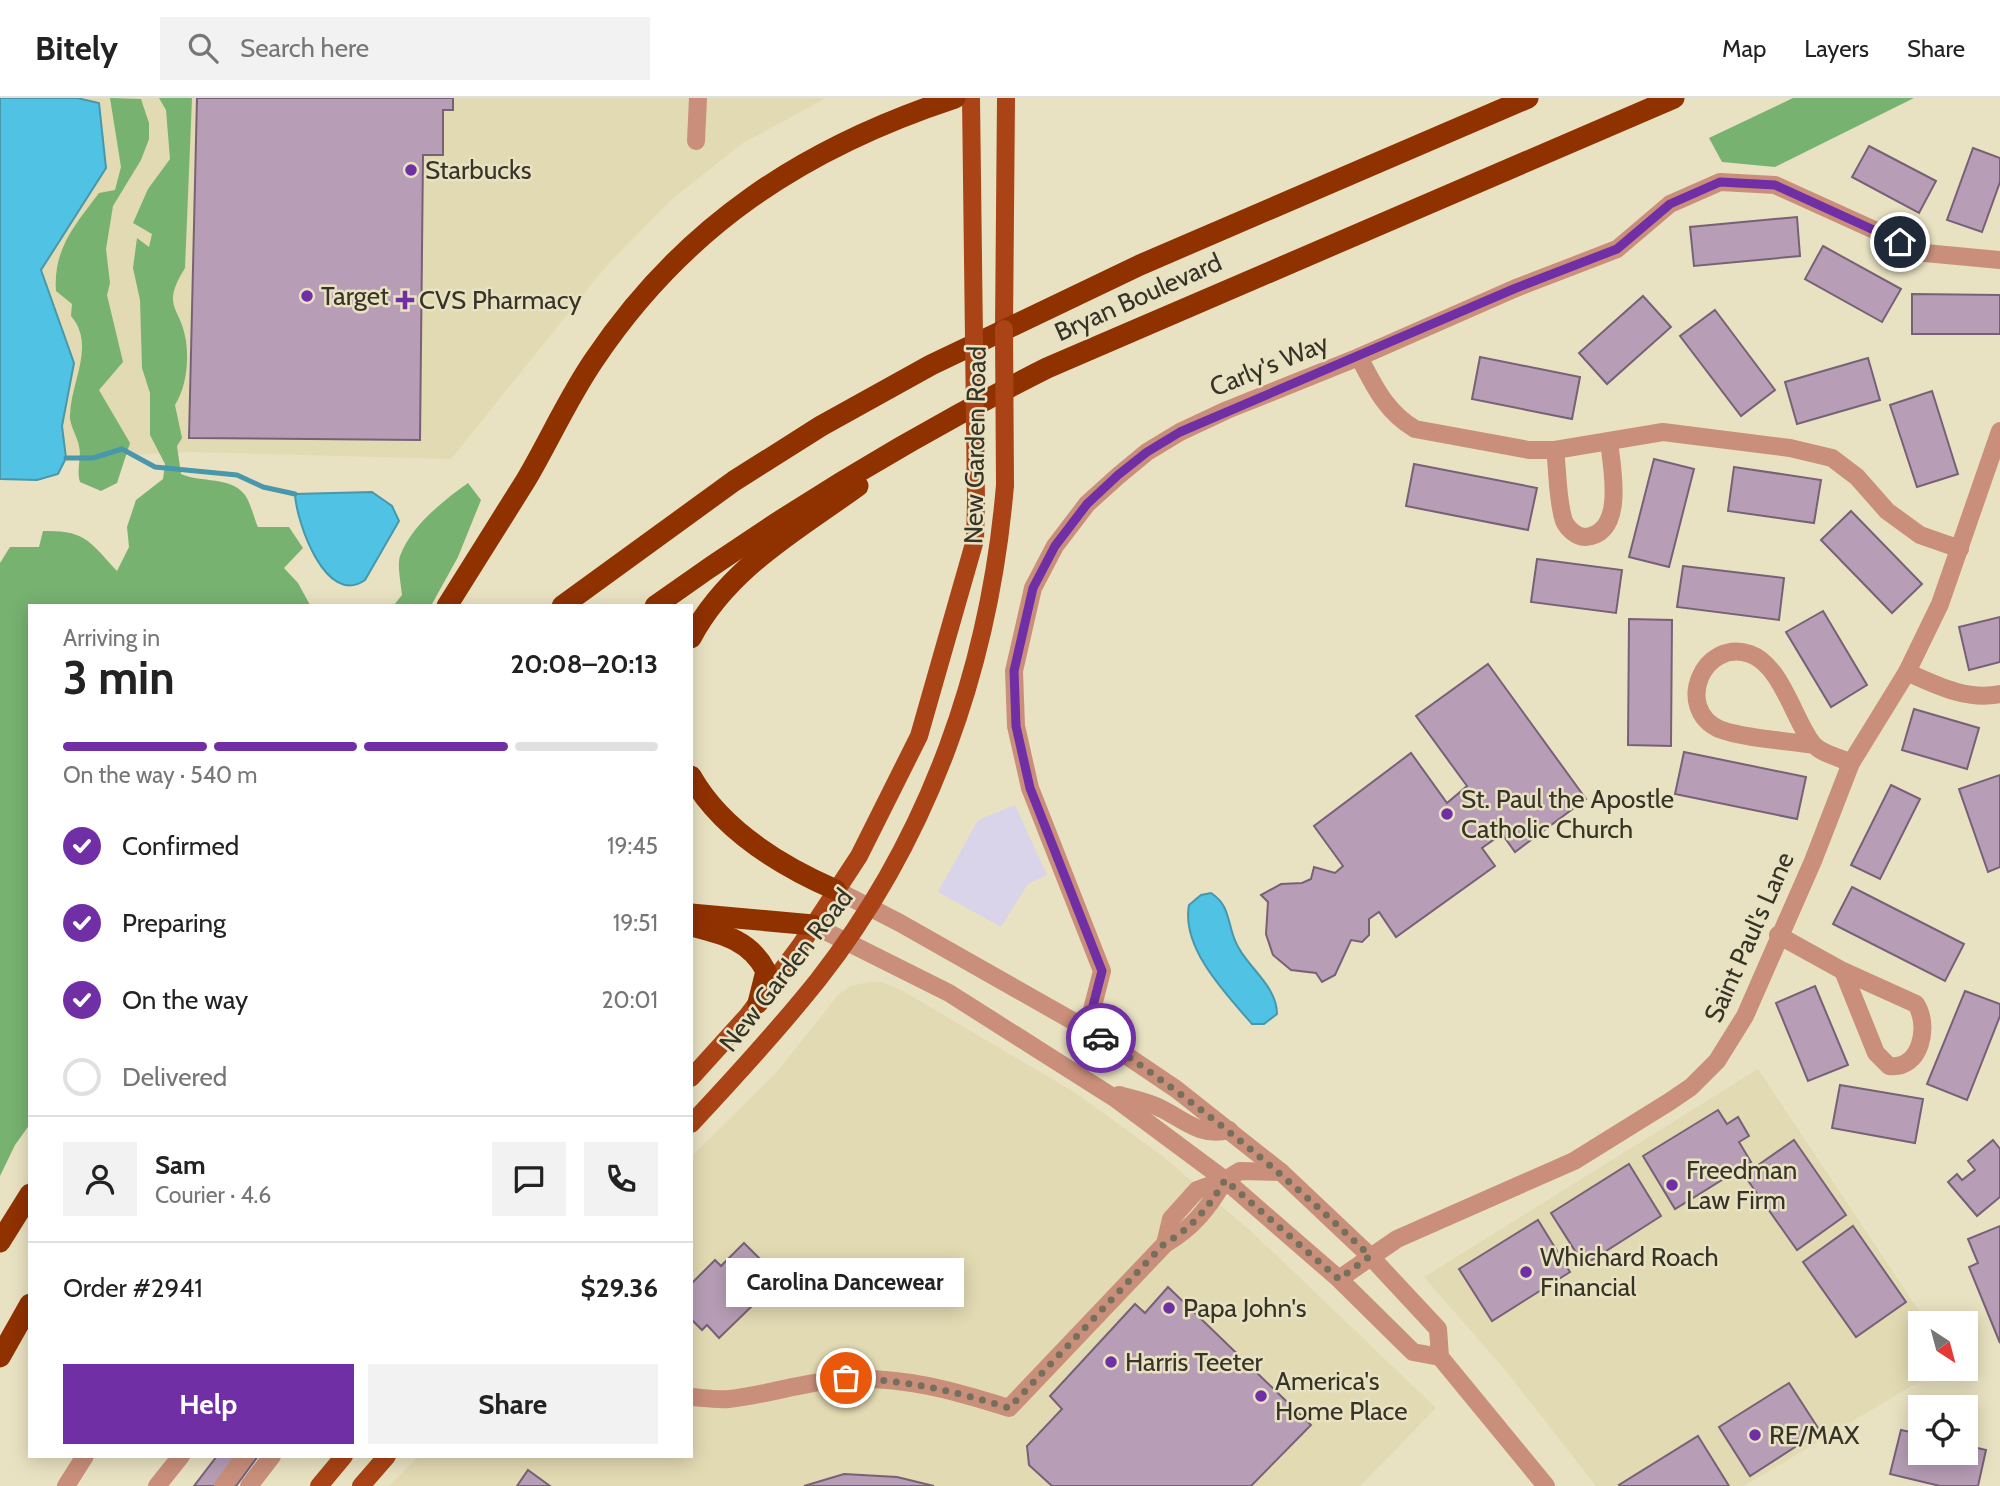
<!DOCTYPE html>
<html lang="en">
<head>
<meta charset="utf-8">
<style>
  body { margin:0; font-family:Cabin,sans-serif; background:#f2f2f2; color:#222; height:100vh; display:flex; flex-direction:column; font-size:26px; white-space:nowrap }
  * { box-sizing:border-box; margin:0 }
  p { font-size:23px; color:#767676 }
  .icon { flex:none; width:38px; height:38px; fill:none; stroke:currentColor; stroke-width:2; stroke-linecap:round; stroke-linejoin:round }
  .map { position:relative; flex:1; overflow:hidden }
  .side { position:absolute; left:28px; top:506px; width:665px; height:854px; display:flex; flex-direction:column; background:#fff; border-radius:0px; box-shadow:0 4px 18px #0003 }
  .side>* { flex:none }
  .needle { width:46px; rotate:144deg }
  .buttons { position:absolute; left:1908px; top:1213px; display:grid; gap:14px }
  .buttons a { display:grid; place-items:center; width:70px; height:70px; border-radius:0px; background:#fff; box-shadow:0 4px 18px #0003; font-size:35px }
  .pin { position:absolute; display:grid; place-items:center; width:60px; height:60px; color:#fff; margin:-30px; border:4px solid #fff; border-radius:50%; box-shadow:0 2px 7px #0007 }
  .courier { position:absolute; display:grid; place-items:center; width:70px; height:70px; margin:-35px; border:5px solid #702fa4; border-radius:50%; background:#fff; color:#222; box-shadow:0 2px 9px #0007 }
  .bubble { position:absolute; height:49px; border-radius:0px; background:#fff; box-shadow:0 4px 18px #0003; font-size:23px; font-weight:700; line-height:49px; text-align:center }
  .head em { font-style:normal; font-weight:700 }
  .head div { display:flex; flex-direction:column-reverse }
  .head { display:flex; align-items:center; justify-content:space-between; height:119px; padding:0 35px }
  h1 { font-size:46px; font-weight:700; line-height:52px }
  .bar { display:grid; grid-template-columns:repeat(4,1fr); gap:10px 7px; align-content:center; height:84px; padding:0 35px }
  .bar i { height:9px; border-radius:5px; background:#e0e0e0 }
  .bar .current { background:#702fa4 }
  .bar p { grid-column:span 4 }
  .line { display:flex; align-items:center; gap:18px; padding:0 35px; border-top:2px solid #e0e0e0 }
  .line div { flex:1 }
  .round { display:grid; place-items:center; flex:none; width:74px; height:74px; border-radius:0px; background:#f2f2f2 }
  ol { padding:0 35px; list-style:none }
  li { display:flex; align-items:center; gap:21px; height:77px }
  li p { margin-inline-start:auto }
  li .icon { padding:7px; border-radius:50%; background:#702fa4; color:#fff; stroke-width:4 }
  li:last-child { color:#767676 }
  li i { width:38px; height:38px; border:4px solid #e0e0e0; border-radius:50% }
  .button { display:flex; gap:14px; margin-top:auto; padding:14px 35px }
  .button a { flex:1; height:80px; border-radius:0px; background:#702fa4; color:#fff; font-size:28px; font-weight:700; line-height:80px; text-align:center }
  .button a+a { background:#f2f2f2; color:#222 }
  header { display:flex; align-items:center; gap:42px; box-sizing:border-box; height:98px; padding:0 35px; background:#fff; border-bottom:2px solid #e0e0e0 }
  header strong { font-size:33px }
  nav { display:flex; gap:38px; margin-inline-start:auto; font-size:24px }
  .search { width:490px; height:63px; background:#f2f2f2; display:flex; align-items:center; gap:18px; box-sizing:border-box; padding:0 24px; border-radius:0px; color:#767676; font-size:26px }
  .map>svg:first-child { display:block }
  .built { fill:#e2dab2 }
  .industrial { fill:#d9d4ea }
  .forest { fill:#77b270 }
  .water { fill:#50c2e4; stroke:#4897ab; stroke-width:2 }
  .lines { fill:none; stroke-linecap:round; stroke-linejoin:round }
  .stream { stroke:#4897ab; stroke-width:5 }
  .building { fill:#b79eb6; stroke:#776176; stroke-width:2 }
  .minor { stroke:#c98f7a; stroke-width:18 }
  .major { stroke:#aa4315; stroke-width:18 }
  .highway { stroke:#903100; stroke-width:21 }
  .major-bridge { stroke:#aa4315; stroke-width:18 }
  .done { stroke:#75705d; stroke-width:7; stroke-dasharray:0 12.6 }
  .route { stroke:#702fa4; stroke-width:9 }
  .poi-dot { fill:#702fa4; stroke:#e9e2c2; stroke-width:2.5 }
  .labels { text-anchor:middle; dominant-baseline:central; stroke-width:5; stroke-linejoin:round; paint-order:stroke }
  .poi-label { font-size:26px; fill:#363327; stroke:#e9e2c2; text-anchor:start }
  .street-label { font-size:26px; fill:#363327; stroke:#e9e2c2 }
</style>
</head>
<body>
<header>
<strong>Bitely</strong>
<div class="search"><svg class="icon" aria-label="search" viewBox="0 0 24 24"><circle cx="10" cy="10" r="6"/><path d="M15 15l6 6"/></svg>Search here</div>
<nav><a>Map</a><a>Layers</a><a>Share</a></nav>
</header>
<div class="map">
<svg width="2000" height="1388" viewBox="0 0 2000 1388">
  <rect width="100%" height="100%" fill="#e9e2c2"/>
  <g class="built">
    <polygon points="77,0 826,0 743,45 671,102 608,166 451,361 192,354 66,360 62,328 74,265 41,172 106,70 99,6"/>
    <polygon points="869,884 882,884 903,893 1074,994 1160,1056 1252,1134 1436,1310 1360,1388 389,1388 419,1358 691,1358 691,1059 776,975 838,897 851,888"/>
    <polygon points="1758,971 1927,1225 1920,1225 1920,1270 1940,1271 1744,1388 1596,1388 1506,1273 1424,1179"/>
  </g>
  <polygon class="industrial" points="1015,707 1047,777 1028,786 1001,829 938,794 978,722"/>
  <g class="forest">
    <path d="M110 0 141 1 149 25V41L141 62 113 108 106 151 110 185 107 197 123 264 99 292 130 345 117 385 101 393 80 384C76 371 82 360 79 348 77 338 69 326 70 317 71 283 96 247 71 218L72 206 56 193C53 151 75 127 99 95L115 92 121 69Z"/>
    <path d="M159 0H192L185 170C160 210 181 208 186 243 189 264 186 290 175 307L182 340 177 348 181 376C201 385 231 378 245 397 251 406 254 420 258 429H289L303 450 284 470 298 485 310 507 30 508V1026L15 1047 0 1078V465L10 449H39L43 433C86 432 90 444 117 473L129 449 127 429 136 402 163 381 165 366 150 337V295L142 270 140 202 133 170 137 140 149 149 152 136 133 125 148 91 170 61 166 12Z"/>
    <polygon points="1793,0 1914,0 1775,69 1722,64 1709,40"/>
    <path d="M468 385 481 402 458 459 432 506 394 507 402 497C401 486 397 468 400 458 411 428 444 402 468 385Z"/>
  </g>
  <g class="water">
    <polygon points="0,0 77,0 99,5 106,70 41,172 74,265 62,328 66,360 58,376 37,382 0,381"/>
    <path d="M372 394 392 408 399 423 365 482C326 510 296 423 295 396Z"/>
    <path d="M1211 795C1228 806 1227 819 1233 837 1242 867 1277 885 1277 916L1264 926H1252C1226 896 1181 850 1189 807L1201 797Z"/>
  </g>
  <g class="lines">
    <polyline class="stream" points="66,360 93,360 122,351 155,369 237,377 263,389 295,396"/>
  </g>
  <g class="building">
    <polygon points="197,0 453,0 453,12 443,12 443,57 423,57 420,342 189,340"/>
    <polygon points="1869,48 1936,83 1919,115 1852,79"/>
    <polygon points="1973,50 2000,60 2000,84 1982,134 1947,122"/>
    <polygon points="1797,119 1800,158 1694,168 1690,129"/>
    <polygon points="1823,148 1901,191 1882,224 1805,181"/>
    <polygon points="1912,196 2000,197 2000,236 1912,236"/>
    <polygon points="1643,198 1671,229 1607,286 1579,255"/>
    <polygon points="1715,212 1775,292 1741,318 1680,238"/>
    <polygon points="1480,259 1580,279 1572,321 1472,301"/>
    <polygon points="1868,260 1880,302 1797,326 1785,284"/>
    <polygon points="1932,293 1958,376 1917,389 1890,307"/>
    <polygon points="1654,361 1694,371 1669,469 1629,459"/>
    <polygon points="1414,366 1537,390 1528,432 1406,408"/>
    <polygon points="1734,369 1821,382 1814,425 1728,413"/>
    <polygon points="1851,413 1922,486 1892,515 1821,442"/>
    <polygon points="1537,461 1622,472 1616,515 1531,504"/>
    <polygon points="1683,468 1784,480 1779,522 1677,509"/>
    <polygon points="1823,513 1867,587 1831,609 1786,534"/>
    <polygon points="2000,519 2000,564 1969,572 1959,529"/>
    <polygon points="1629,521 1672,522 1671,648 1628,647"/>
    <polygon points="1488,566 1586,701 1515,754 1502,736 1482,750 1495,768 1396,839 1379,814 1369,821 1369,837 1362,844 1351,842 1335,877 1322,884 1316,875 1291,872 1273,857 1266,836 1268,804 1261,797 1281,786 1302,785 1311,781 1314,769 1335,775 1343,768 1314,728 1411,655 1447,705 1467,688 1416,618"/>
    <polygon points="1914,611 1979,630 1967,671 1902,652"/>
    <polygon points="1684,654 1806,679 1797,721 1675,696"/>
    <polygon points="2000,677 2000,769 1988,774 1959,691"/>
    <polygon points="1891,687 1920,701 1880,781 1851,767"/>
    <polygon points="1852,789 1964,846 1945,883 1833,826"/>
    <polygon points="1815,888 1848,967 1808,983 1776,905"/>
    <polygon points="1965,893 2000,906 2000,918 1967,1002 1927,986"/>
    <polygon points="1840,987 1923,1001 1915,1045 1832,1030"/>
    <polygon points="1718,1012 1727,1026 1738,1019 1749,1038 1739,1044 1751,1064 1675,1111 1643,1058"/>
    <polygon points="1794,1042 1846,1117 1797,1152 1744,1077"/>
    <polygon points="1993,1042 2000,1051 2000,1099 1977,1118 1948,1084 1957,1076 1962,1082 1975,1072 1968,1063"/>
    <polygon points="1629,1066 1661,1118 1584,1167 1551,1115"/>
    <polygon points="1538,1122 1570,1174 1492,1223 1459,1171"/>
    <polygon points="1853,1128 1906,1204 1856,1239 1803,1164"/>
    <polygon points="2000,1128 2000,1245 1969,1169 1978,1165 1968,1141"/>
    <polygon points="744,1145 780,1181 719,1240 707,1227 702,1232 691,1221 691,1186 715,1162 721,1168"/>
    <polygon points="1168,1189 1311,1327 1251,1388 1052,1388 1029,1367 1027,1348 1062,1311 1050,1298 1135,1206 1145,1215"/>
    <polygon points="1789,1285 1820,1333 1750,1378 1719,1329"/>
    <polygon points="1901,1332 1920,1336 1920,1354 1965,1354 1965,1347 1986,1352 1978,1388 1940,1388 1890,1376"/>
    <polygon points="1698,1338 1729,1388 1620,1388 1619,1387"/>
    <polygon points="217,1358 258,1358 236,1388 194,1388"/>
    <polygon points="528,1372 550,1388 517,1388"/>
    <polygon points="844,1376 897,1379 934,1388 804,1388"/>
  </g>
  <g class="lines">
    <g class="minor">
      <polyline points="696,43 698,0"/>
      <path d="M1359 259C1374 288 1386 314 1415 331L1529 352H1555L1663 334 1790 350 1832 360 1857 379 1887 413 1920 437 1960 451"/>
      <path d="M1555 352C1558 374 1557 402 1564 423 1567 430 1576 439 1585 439 1626 436 1612 370 1609 344"/>
      <path d="M1907 574C1936 587 1967 603 2000 596"/>
      <path d="M1814 647C1789 643 1741 640 1719 631 1674 610 1703 540 1750 556 1782 567 1795 625 1813 646 1820 655 1841 660 1851 665"/>
      <polyline points="836,792 900,825 1087,931 1176,991 1281,1074 1370,1158 1438,1231 1440,1259 1546,1388"/>
      <polyline points="813,827 949,895 1116,1001 1225,1082 1339,1181 1413,1254 1440,1259"/>
      <path d="M1778 837 1843 873 1876 955 1889 968C1921 972 1930 928 1916 906L1843 873"/>
      <polyline points="1087,931 1102,873 1030,690 1016,628 1014,573 1033,490 1055,448 1087,406 1118,378 1147,354 1180,334 1227,312 1359,259 1516,190 1617,151 1670,106 1720,84 1775,87 1925,155 2000,162"/>
      <path d="M1119 997C1133 1001 1149 1004 1162 1011 1186 1023 1200 1039 1229 1032"/>
      <polyline points="1165,1146 1171,1121 1197,1092 1225,1082 1240,1073 1281,1074"/>
      <polyline points="1339,1181 1397,1141 1574,1063 1669,1004 1691,989 1717,963 1745,918 1813,763 1851,665 1907,574 1940,506 2000,333"/>
      <path d="M691 1299C704 1300 717 1302 729 1301 768 1297 806 1283 845 1281 903 1278 955 1293 1009 1310L1165 1146C1193 1130 1209 1109 1225 1082"/>
      <polyline points="66,1388 85,1358"/>
      <polyline points="157,1388 181,1358"/>
      <polyline points="223,1388 245,1358"/>
      <polyline points="249,1388 272,1358"/>
    </g>
    <g class="major">
      <polyline points="971,0 973,161"/>
      <polyline points="1004,231 1006,0"/>
      <polyline points="691,980 748,917 800,848 859,758 919,638 975,442 976,404"/>
      <path d="M691 1026C735 979 778 932 818 882 930 739 990 567 1005 387"/>
      <polyline points="319,1388 344,1358"/>
      <polyline points="361,1388 387,1358"/>
    </g>
    <g class="highway">
      <path d="M447 508C473 466 500 424 526 382 549 343 568 300 594 262 684 128 803 50 955 0"/>
      <polyline points="562,508 734,383 821,328 931,267 1140,167 1528,0"/>
      <path d="M655 508C780 418 910 339 1047 270L1674 0"/>
      <path d="M691 540C728 470 796 433 858 388"/>
      <path d="M691 678C722 733 781 768 836 792"/>
      <polyline points="691,816 813,827"/>
      <path d="M691 828C723 836 750 842 766 873L758 905"/>
      <polyline points="0,1144 30,1096"/>
      <polyline points="0,1259 30,1206"/>
    </g>
    <g class="major-bridge">
      <polyline points="973,161 976,404"/>
      <polyline points="1004,231 1005,387"/>
    </g>
  </g>
  <g class="lines">
    <path class="done" d="M846 1280C906 1282 951 1292 1009 1310L1164 1146C1192 1130 1209 1109 1225 1082L1339 1181 1370 1158C1286 1077 1198 1005 1101 940"/>
    <polyline class="route" points="1101,940 1087,931 1102,873 1030,690 1016,628 1014,573 1033,490 1055,448 1087,406 1118,377 1147,354 1180,334 1516,190 1617,151 1670,106 1720,84 1775,87 1900,144"/>
  </g>
  <g class="poi-dot">
    <circle cx="411" cy="72" r="7"/>
    <circle cx="307" cy="198" r="7"/>
    <path d="M401.5 191.5h7v7h7v7h-7v7h-7v-7h-7v-7h7z"/>
    <circle cx="1447" cy="716" r="7"/>
    <circle cx="1672" cy="1087" r="7"/>
    <circle cx="1526" cy="1174" r="7"/>
    <circle cx="1169" cy="1210" r="7"/>
    <circle cx="1111" cy="1264" r="7"/>
    <circle cx="1261" cy="1298" r="7"/>
    <circle cx="1755" cy="1337" r="7"/>
  </g>
  <g class="labels">
    <g class="poi-label">
      <text x="425" y="72">Starbucks</text>
      <text x="321" y="198">Target</text>
      <text x="419" y="202">CVS Pharmacy</text>
      <text x="1461" y="701">St. Paul the Apostle<tspan x="1461" dy="30">Catholic Church</tspan></text>
      <text x="1686" y="1072">Freedman<tspan x="1686" dy="30">Law Firm</tspan></text>
      <text x="1540" y="1159">Whichard Roach<tspan x="1540" dy="30">Financial</tspan></text>
      <text x="1183" y="1210">Papa John's</text>
      <text x="1125" y="1264">Harris Teeter</text>
      <text x="1275" y="1283">America's<tspan x="1275" dy="30">Home Place</tspan></text>
      <text x="1769" y="1337">RE/MAX</text>
    </g>
    <g class="street-label">
      <text transform="translate(1138 199) rotate(-24)">Bryan Boulevard</text>
      <text transform="translate(1269 267) rotate(-22)">Carly's Way</text>
      <text transform="translate(975 347) rotate(-89)">New Garden Road</text>
      <text transform="translate(1749 839) rotate(-66)">Saint Paul's Lane</text>
      <text transform="translate(786 872) rotate(-52)">New Garden Road</text>
    </g>
  </g>
</svg>
<div class="buttons">
<a><svg class="needle" viewBox="-14 -14 28 28"><path d="M0-13l5 13h-10z" fill="#e53935"/><path d="M0 13l5-13h-10z" fill="#767676"/></svg></a>
<a><svg class="icon" aria-label="locate" viewBox="0 0 24 24"><circle cx="12" cy="12" r="6"/><path d="M12 2v4M12 18v4M2 12h4M18 12h4"/></svg></a>
</div>
<div class="pin" style="left:846px;top:1280px;background:#ea580c"><svg class="icon" aria-label="bag" viewBox="0 0 24 24"><path d="M5 8h14l-1 12H6zM9 8a3 3 0 0 1 6 0"/></svg></div>
<div class="pin" style="left:1900px;top:144px;background:#1f2937"><svg class="icon" aria-label="home" viewBox="0 0 24 24"><path d="M3 11l9-7 9 7M6 9v11h12V9"/></svg></div>
<div class="courier" style="left:1101px;top:940px"><svg class="icon" aria-label="car" viewBox="0 0 24 24"><path d="M5 17H2v-5l4-1 3-4h7l3 4 3 1v5h-3M9 17h6M6 11h13"/><circle cx="7" cy="17" r="2"/><circle cx="17" cy="17" r="2"/></svg></div>
<div class="bubble" style="left:726px;top:1160px;width:238px">Carolina Dancewear</div>
<section class="side">
<div class="head"><div><h1>3 min</h1><p>Arriving in</p></div><em>20:08–20:13</em></div>
<div class="bar"><i class="current"></i><i class="current"></i><i class="current"></i><i></i><p>On the way · 540 m</p></div>
<ol>
<li><svg class="icon" aria-label="check" viewBox="0 0 24 24"><path d="M5 12l5 5 9-10"/></svg>Confirmed<p>19:45</p></li>
<li><svg class="icon" aria-label="check" viewBox="0 0 24 24"><path d="M5 12l5 5 9-10"/></svg>Preparing<p>19:51</p></li>
<li><svg class="icon" aria-label="check" viewBox="0 0 24 24"><path d="M5 12l5 5 9-10"/></svg>On the way<p>20:01</p></li>
<li><i></i>Delivered</li>
</ol>
<div class="line" style="height:126px"><a class="round"><svg class="icon" aria-label="person" viewBox="0 0 24 24"><circle cx="12" cy="8" r="4"/><path d="M4 21q1-7 8-7t8 7"/></svg></a><div><b>Sam</b><p>Courier · 4.6</p></div><a class="round"><svg class="icon" aria-label="chat" viewBox="0 0 24 24"><path d="M4 5h16v11H9l-5 4z"/></svg></a><a class="round"><svg class="icon" aria-label="phone" viewBox="0 0 24 24"><path d="M5 4h4l2 5-3 2q2 4 5 5l2-3 5 2v4C11 20 4 13 5 4z"/></svg></a></div>
<div class="line" style="height:91px"><div>Order #2941</div><b>$29.36</b></div>
<div class="button"><a>Help</a><a>Share</a></div>
</section>
</div>
</body>
</html>
